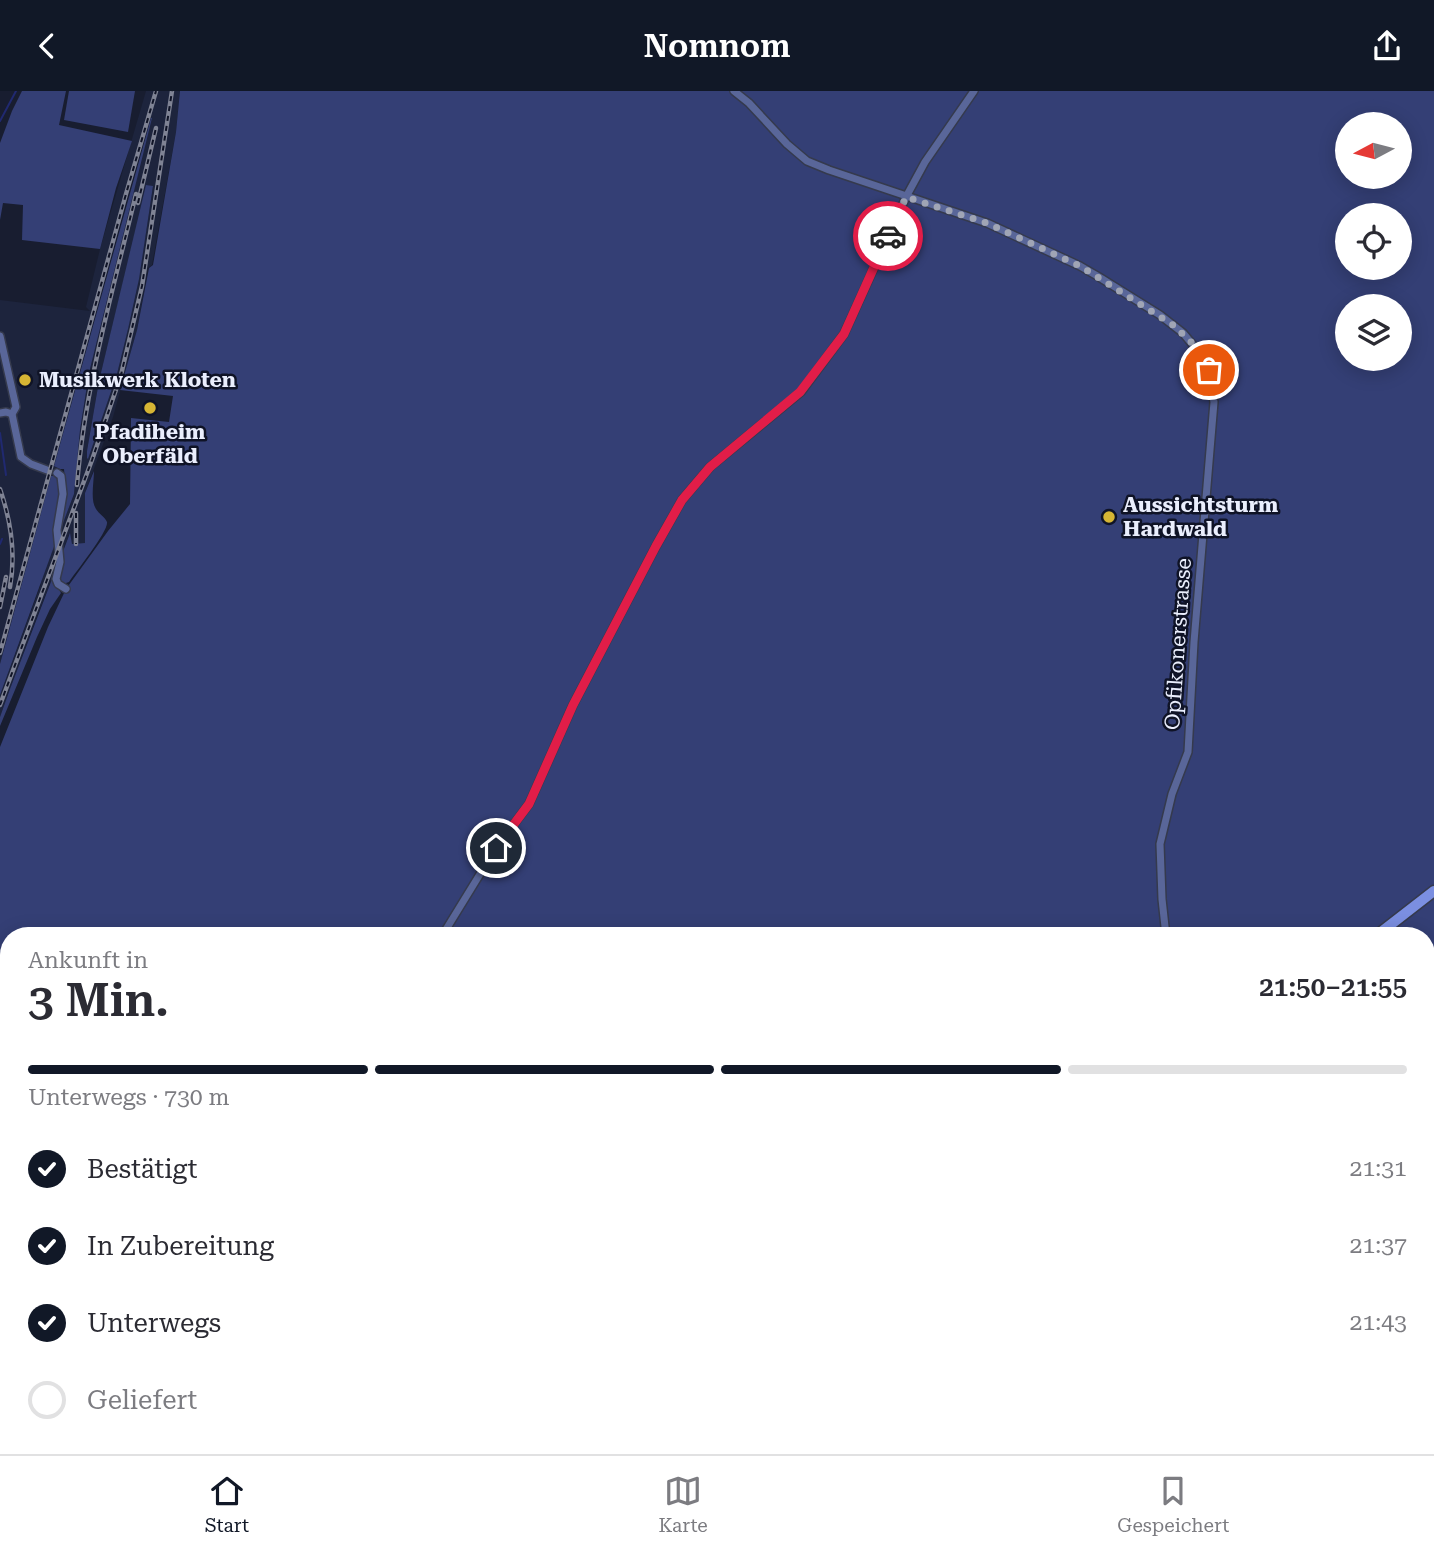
<!DOCTYPE html>
<html lang="de">
<head>
<meta charset="utf-8">
<style>
  body { margin:0; font-family:"Roboto Serif",serif; background:#f2f2f3; color:#2b2b33; height:100vh; display:flex; flex-direction:column; font-size:26px; white-space:nowrap }
  * { box-sizing:border-box; margin:0 }
  p { font-size:23px; color:#7c7c81 }
  .icon { flex:none; width:38px; height:38px; fill:none; stroke:currentColor; stroke-width:2; stroke-linecap:round; stroke-linejoin:round }
  .map { position:relative; flex:1; overflow:hidden }
  .drawer { position:absolute; left:0px; top:836px; width:1435px; height:527px; display:flex; flex-direction:column; background:#fff; border-radius:28px 28px 0 0; box-shadow:0 4px 18px #0003 }
  .drawer>* { flex:none }
  .needle { width:46px; rotate:263deg }
  .tools { position:absolute; left:1335px; top:21px; display:grid; gap:14px }
  .tools a { display:grid; place-items:center; width:77px; height:77px; border-radius:50%; background:#fff; box-shadow:0 4px 18px #0003; font-size:35px }
  .pin { position:absolute; display:grid; place-items:center; width:60px; height:60px; color:#fff; margin:-30px; border:4px solid #fff; border-radius:50%; box-shadow:0 2px 7px #0007 }
  .courier { position:absolute; display:grid; place-items:center; width:70px; height:70px; margin:-35px; border:5px solid #e11d48; border-radius:50%; background:#fff; color:#222; box-shadow:0 2px 9px #0007 }
  .overview em { font-style:normal; font-weight:600 }
  .overview div { display:flex; flex-direction:column-reverse }
  .overview { display:flex; align-items:center; justify-content:space-between; height:119px; padding:0 28px }
  h1 { font-size:46px; font-weight:600; line-height:52px }
  .bar { display:grid; grid-template-columns:repeat(4,1fr); gap:10px 7px; align-content:center; height:84px; padding:0 28px }
  .bar i { height:9px; border-radius:5px; background:#e1e1e2 }
  .bar .current { background:#111827 }
  .bar p { grid-column:span 4 }
  ol { padding:0 28px; list-style:none }
  li { display:flex; align-items:center; gap:21px; height:77px }
  li p { margin-inline-start:auto }
  li .icon { padding:7px; border-radius:50%; background:#111827; color:#fff; stroke-width:4 }
  li:last-child { color:#7c7c81 }
  li i { width:38px; height:38px; border:4px solid #e1e1e2; border-radius:50% }
  header { display:flex; justify-content:space-between; align-items:center; height:91px; padding:0 28px; background:#111827; color:#fff; font-size:32px; font-weight:600 }
  .dock { display:flex; justify-content:space-around; align-items:center; height:98px; border-top:2px solid #e1e1e2; background:#fff; font-size:19px; color:#7c7c81 }
  .dock a { display:grid; justify-items:center; gap:4px }
  .dock .current { color:#111827 }
  .map>svg:first-child { display:block }
  .built { fill:#1d243d; fill-rule:evenodd }
  .green { fill:#343f75; fill-rule:evenodd }
  .lines { fill:none; stroke-linecap:round; stroke-linejoin:round }
  .stream { stroke:#202970; stroke-width:2 }
  .street-casing { stroke:#353a4d; stroke-width:10 }
  .secondary-casing { stroke:#353a4d; stroke-width:13 }
  .street { stroke:#596699; stroke-width:7 }
  .secondary { stroke:#7b8fe1; stroke-width:10 }
  .rail-casing { stroke:#7f8394; stroke-width:4.5 }
  .rail { stroke:#0f1326; stroke-width:2; stroke-dasharray:5; stroke-linecap:butt }
  .done { stroke:#a0a5b5; stroke-width:7; stroke-dasharray:0 12.6 }
  .route { stroke:#e11d48; stroke-width:9 }
  .poi-dot { fill:#d6b534; stroke:#0f1326; stroke-width:2.5 }
  .labels { text-anchor:middle; dominant-baseline:central; stroke-width:5; stroke-linejoin:round; paint-order:stroke }
  .poi-label { font-size:21px; font-weight:bold; fill:#eaeefd; stroke:#0f1326; text-anchor:start }
  .street-label { font-size:21px; fill:#eaeefd; stroke:#0f1326 }
</style>
</head>
<body>
<header><svg class="icon" aria-label="back" viewBox="0 0 24 24"><path d="M15 5l-7 7 7 7"/></svg>Nomnom<svg class="icon" aria-label="share" viewBox="0 0 24 24"><path d="M12 15V3M7 8l5-5 5 5M5 13v7h14v-7"/></svg></header>
<div class="map">
<svg width="1434" height="1363" viewBox="0 0 1434 1363">
  <rect width="100%" height="100%" fill="#181d30"/>
  <path class="built" d="M146 0H180L176 41 152 174 148 177 137 239 113 326 85 402V452L72 453 69 444 35 531 0 626V604L41 493 40 491 74 403 80 339 89 282 151 27 133 86 57 365 54 375 58 376 57 382 55 386 51 385 0 573V209L90 220 86 216 100 158ZM147 94 153 96 136 202 117 283 88 367H87V360L99 290Z"/>
  <g class="green">
    <polygon points="22,0 66,0 59,34 132,50 116,97 100,158 22,149 23,114 3,112 0,129 0,52 12,20"/>
    <polygon points="69,0 135,0 128,41 64,29"/>
    <path d="M180 0H1434V1363H459L457 1355 1426 1354V845H9V939L0 940V656L48 536 66 498 108 440 130 413 131 327 169 331 173 305 120 299 137 239 149 177 153 174 176 41ZM1348 33H1400V86H1348ZM1348 124H1400V177H1348ZM1348 215H1400V268H1348Z"/>
    <polygon points="151,27 152,27 89,282 80,339 74,403 60,440 66,403 64,378 60,378 54,375"/>
    <polygon points="146,94 153,95 139,188 128,238 117,283 88,368 87,367 87,360 99,290"/>
    <path d="M94 380C94 391 90 409 96 418 99 423 105 426 107 431 109 440 75 482 69 491L63 493 59 487 63 477 62 463 70 442 72 453 85 452V402Z"/>
    <polygon points="51,385 58,385 61,399 56,450 0,604 0,573"/>
    <polygon points="52,488 61,502 50,518 37,546 0,635 0,626 10,598"/>
  </g>
  <g class="lines">
    <g class="stream">
      <polyline points="0,30 16,0"/>
      <polyline points="0,342 6,384"/>
      <polyline points="0,453 2,448"/>
      <polyline points="1426,928 1434,930"/>
    </g>
    <g class="street-casing">
      <g id="street">
        <polyline points="734,0 749,12 787,53 807,70 829,79 987,132 1080,175 1099,186 1160,224 1183,242 1198,260 1208,279 1214,311 1194,551 1188,661 1172,703 1160,753 1162,808 1166,845"/>
        <polyline points="0,245 16,316 12,323 21,366 31,373 47,379"/>
        <polyline points="0,322 6,321 12,323"/>
        <polyline points="57,382 61,385 63,403 57,439 60,471 56,488 58,493 66,498"/>
        <polyline points="442,845 496,757 529,713 573,614 656,455 682,409 710,376 801,301 844,243 906,106 925,71 974,0"/>
        <polyline points="3,1155 9,1132"/>
        <polyline points="92,1354 95,1363"/>
        <polyline points="389,1354 390,1363"/>
        <polyline points="1378,1354 1382,1363"/>
        <polyline points="33,1363 34,1354"/>
        <polyline points="178,1363 180,1354"/>
      </g>
    </g>
    <g class="secondary-casing">
      <g id="secondary">
        <polyline points="1376,845 1434,800"/>
        <polyline points="283,1354 293,1359 306,1354"/>
        <polyline points="274,1363 281,1354"/>
      </g>
    </g>
    <use href="#street" class="street"/>
    <use href="#secondary" class="secondary"/>
    <g class="rail-casing">
      <g id="rail">
        <polyline points="138,112 156,37"/>
        <path d="M77 394C85 295 113 199 136 103"/>
        <path d="M0 398C11 430 16 463 10 496"/>
        <polyline points="76,422 76,453"/>
        <polyline points="0,516 6,486"/>
        <polyline points="0,562 126,103 156,0"/>
        <polyline points="0,614 92,369 121,284 142,195 172,0"/>
      </g>
    </g>
    <use href="#rail" class="rail"/>
  </g>
  <g class="lines">
    <polyline class="done" points="888,145 906,106 987,132 1080,175 1173,234 1191,251 1209,279"/>
    <polyline class="route" points="496,757 529,713 573,614 656,455 682,409 710,376 800,301 844,243 888,145"/>
  </g>
  <g class="poi-dot">
    <circle cx="25" cy="289" r="7"/>
    <circle cx="150" cy="317" r="7"/>
    <circle cx="1109" cy="426" r="7"/>
  </g>
  <g class="labels">
    <g class="poi-label">
      <text x="39" y="289">Musikwerk Kloten</text>
      <text x="150" y="341" text-anchor="middle">Pfadiheim<tspan x="150" dy="24">Oberfäld</tspan></text>
      <text x="1123" y="414">Aussichtsturm<tspan x="1123" dy="24">Hardwald</tspan></text>
    </g>
    <g class="street-label">
      <text transform="translate(1178 553) rotate(-86)">Opfikonerstrasse</text>
    </g>
  </g>
</svg>
<div class="tools">
<a><svg class="needle" viewBox="-14 -14 28 28"><path d="M0-13l5 13h-10z" fill="#e53935"/><path d="M0 13l5-13h-10z" fill="#7c7c81"/></svg></a>
<a><svg class="icon" aria-label="locate" viewBox="0 0 24 24"><circle cx="12" cy="12" r="6"/><path d="M12 2v4M12 18v4M2 12h4M18 12h4"/></svg></a>
<a><svg class="icon" aria-label="layers" viewBox="0 0 24 24"><path d="M12 4l9 5-9 5-9-5zM3 14l9 5 9-5"/></svg></a>
</div>
<div class="pin" style="left:1209px;top:279px;background:#ea580c"><svg class="icon" aria-label="bag" viewBox="0 0 24 24"><path d="M5 8h14l-1 12H6zM9 8a3 3 0 0 1 6 0"/></svg></div>
<div class="pin" style="left:496px;top:757px;background:#1f2937"><svg class="icon" aria-label="home" viewBox="0 0 24 24"><path d="M3 11l9-7 9 7M6 9v11h12V9"/></svg></div>
<div class="courier" style="left:888px;top:145px"><svg class="icon" aria-label="car" viewBox="0 0 24 24"><path d="M5 17H2v-5l4-1 3-4h7l3 4 3 1v5h-3M9 17h6M6 11h13"/><circle cx="7" cy="17" r="2"/><circle cx="17" cy="17" r="2"/></svg></div>
<section class="drawer">
<div class="overview"><div><h1>3 Min.</h1><p>Ankunft in</p></div><em>21:50–21:55</em></div>
<div class="bar"><i class="current"></i><i class="current"></i><i class="current"></i><i></i><p>Unterwegs · 730 m</p></div>
<ol>
<li><svg class="icon" aria-label="check" viewBox="0 0 24 24"><path d="M5 12l5 5 9-10"/></svg>Bestätigt<p>21:31</p></li>
<li><svg class="icon" aria-label="check" viewBox="0 0 24 24"><path d="M5 12l5 5 9-10"/></svg>In Zubereitung<p>21:37</p></li>
<li><svg class="icon" aria-label="check" viewBox="0 0 24 24"><path d="M5 12l5 5 9-10"/></svg>Unterwegs<p>21:43</p></li>
<li><i></i>Geliefert</li>
</ol>
</section>
</div>
<nav class="dock">
<a class="current"><svg class="icon" aria-label="home" viewBox="0 0 24 24"><path d="M3 11l9-7 9 7M6 9v11h12V9"/></svg>Start</a>
<a><svg class="icon" aria-label="map" viewBox="0 0 24 24"><path d="M3 6l6-2 6 2 6-2v14l-6 2-6-2-6 2zM9 4v14M15 6v14"/></svg>Karte</a>
<a><svg class="icon" aria-label="saved" viewBox="0 0 24 24"><path d="M7 4h10v16l-5-4-5 4z"/></svg>Gespeichert</a>
</nav>
</body>
</html>
